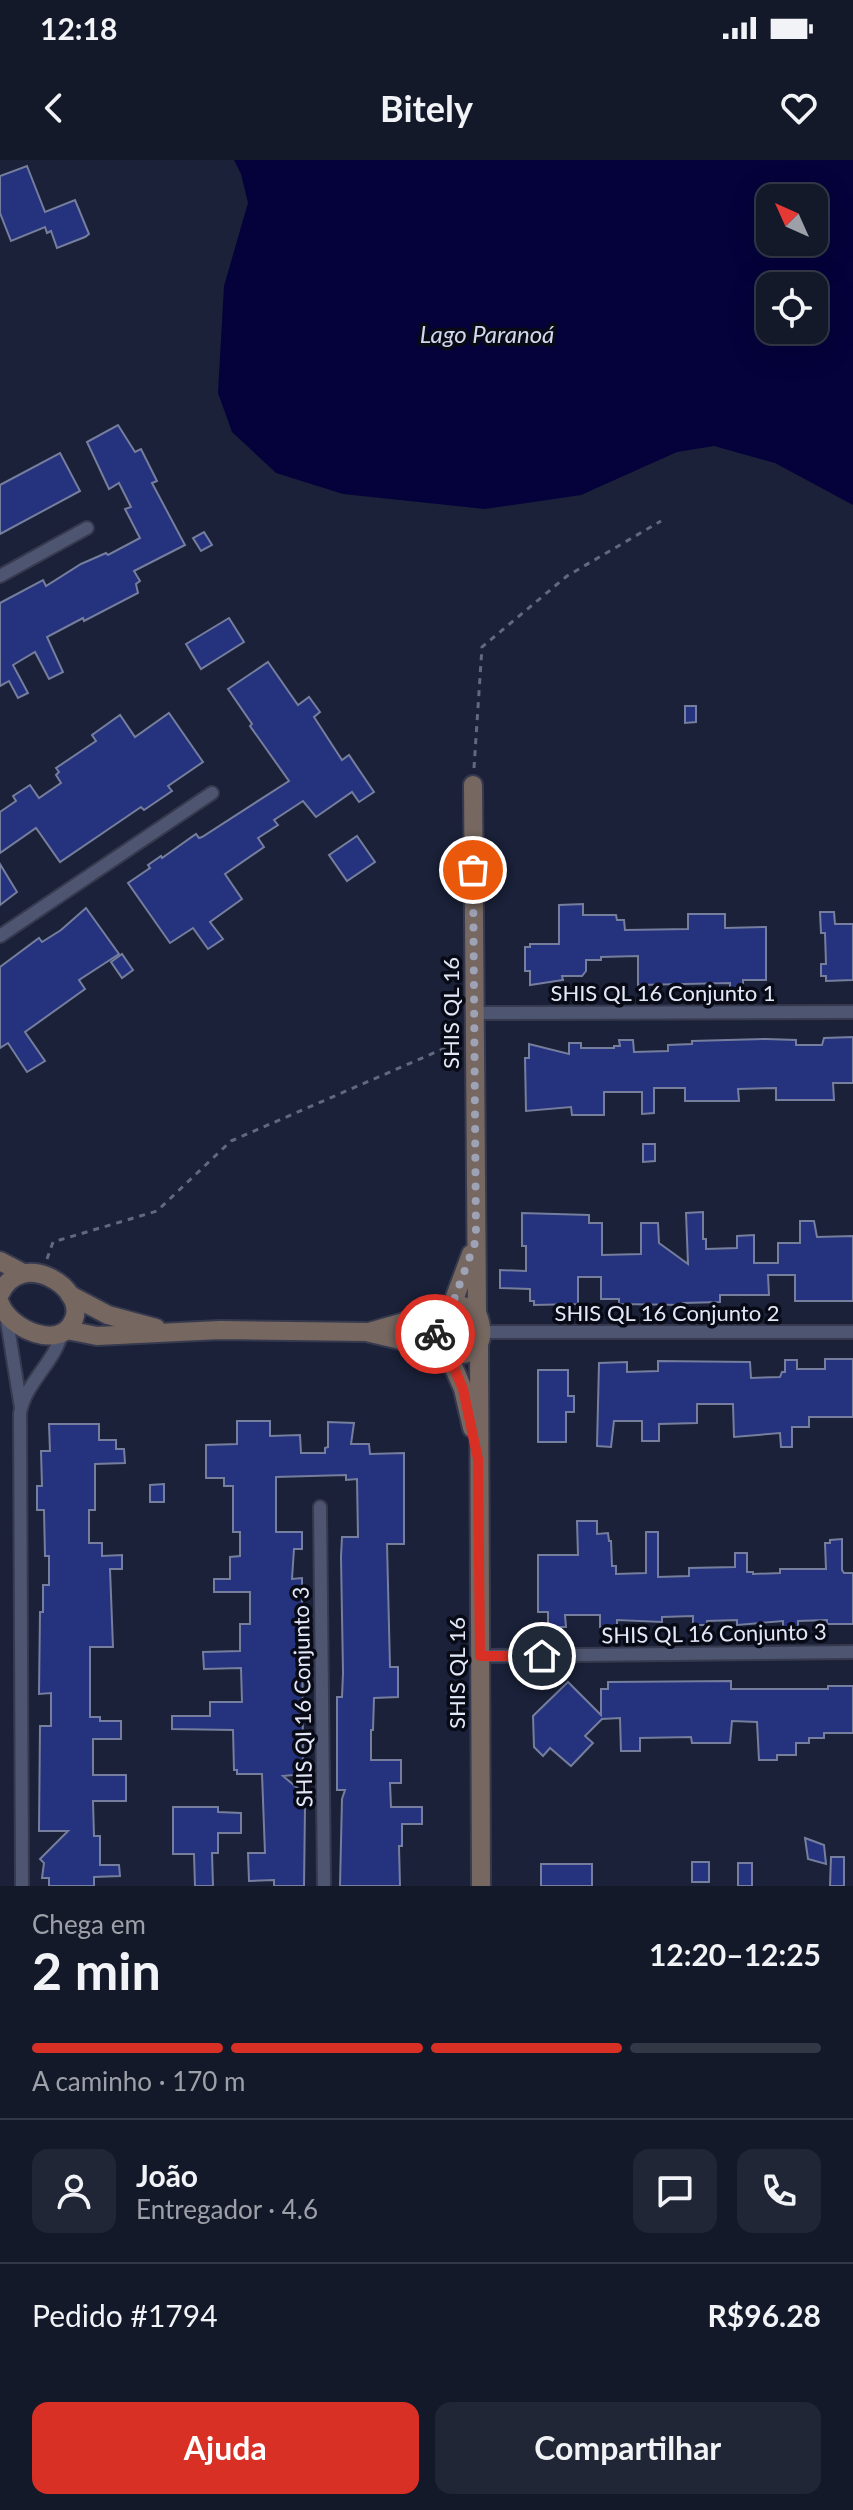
<!DOCTYPE html>
<html lang="pt">
<head>
<meta charset="utf-8">
<style>
  body { margin:0; font-family:Lato,sans-serif; background:#212636; color:#f1f3f6; height:100vh; display:flex; flex-direction:column; font-size:30px; white-space:nowrap }
  * { box-sizing:border-box; margin:0 }
  p { font-size:26px; color:#9da0a8 }
  .icon { flex:none; width:44px; height:44px; fill:none; stroke:currentColor; stroke-width:2; stroke-linecap:round; stroke-linejoin:round }
  .map { position:relative; height:1726px; overflow:hidden }
  .sheet { display:flex; flex-direction:column; background:#14192a; flex:1 }
  .sheet>* { flex:none }
  .needle { width:52px; rotate:315deg }
  .buttons { position:absolute; left:756px; top:24px; display:grid; gap:16px }
  .buttons a { display:grid; place-items:center; width:72px; height:72px; border-radius:16px; background:#14192a; box-shadow:0 8px 32px #0002,0 0 0 2px #333847; font-size:40px }
  .pin { position:absolute; display:grid; place-items:center; width:68px; height:68px; color:#fff; margin:-34px; border:4px solid #fff; border-radius:50%; box-shadow:0 2px 8px #0007 }
  .courier { position:absolute; display:grid; place-items:center; width:80px; height:80px; margin:-40px; border:6px solid #d93025; border-radius:50%; background:#fff; color:#222; box-shadow:0 2px 10px #0007 }
  .overview em { font-style:normal; font-weight:700 }
  .overview div { display:flex; flex-direction:column-reverse }
  .overview { display:flex; align-items:center; justify-content:space-between; height:136px; padding:0 32px }
  h1 { font-size:52px; font-weight:700; line-height:60px }
  .bar { display:grid; grid-template-columns:repeat(4,1fr); gap:12px 8px; align-content:center; height:96px; padding:0 32px }
  .bar i { height:10px; border-radius:6px; background:#333847 }
  .bar .active { background:#d93025 }
  .bar p { grid-column:span 4 }
  .line { display:flex; align-items:center; gap:20px; padding:0 32px; border-top:2px solid #333847 }
  .line div { flex:1 }
  .round { display:grid; place-items:center; flex:none; width:84px; height:84px; border-radius:16px; background:#212636 }
  .cta { display:flex; gap:16px; margin-top:auto; padding:16px 32px }
  .cta a { flex:1; height:92px; border-radius:16px; background:#d93025; color:#fff; font-size:32px; font-weight:700; line-height:92px; text-align:center }
  .cta a+a { background:#212636; color:#f1f3f6 }
  .status { display:flex; justify-content:space-between; align-items:center; height:56px; padding:0 40px; background:#14192a; direction:ltr }
  .status svg { height:22px; fill:currentColor }
  header { display:flex; justify-content:space-between; align-items:center; height:104px; padding:0 32px; background:#14192a; font-size:36px; font-weight:700 }
  .map>svg:first-child { display:block }
  .water { fill:#05023b; fill-rule:evenodd }
  .building { fill:#25327e; stroke:#757e9c; stroke-width:2 }
  .lines { fill:none; stroke-linecap:round; stroke-linejoin:round }
  .street-casing { stroke:#373a4f; stroke-width:16 }
  .secondary-casing { stroke:#373a4f; stroke-width:22 }
  .path { stroke:#62687d; stroke-width:3; stroke-dasharray:6 6; stroke-linecap:butt }
  .street { stroke:#4d5570; stroke-width:12 }
  .secondary { stroke:#766760; stroke-width:18 }
  .done { stroke:#9da2b5; stroke-width:8; stroke-dasharray:0 14.4 }
  .route { stroke:#d93025; stroke-width:10 }
  .labels { text-anchor:middle; dominant-baseline:central; stroke-width:7; stroke-linejoin:round; paint-order:stroke }
  .street-label { font-size:22px; fill:#e3e8f9; stroke:#080b16 }
  .water-label { font-size:24px; font-style:italic; fill:#d1d8ee; stroke:#080b16 }
</style>
</head>
<body>
<div class="status"><b>12:18</b><svg viewBox="0 0 49 12"><path d="M0 12V9h3v3zM5 12V6h3v6zM10 12V3h3v9zM15 12V0h3v12zM26 1h20v11H26zM47 4h2v5h-2z"/></svg></div>
<header><svg class="icon" aria-label="back" viewBox="0 0 24 24"><path d="M15 5l-7 7 7 7"/></svg>Bitely<svg class="icon" aria-label="heart" viewBox="0 0 24 24"><path d="M12 20l-8-8c-3-5 5-10 8-4 3-6 11-1 8 4z"/></svg></header>
<div class="map">
<svg width="853" height="1726" viewBox="0 0 853 1726">
  <rect width="100%" height="100%" fill="#1a2138"/>
  <path class="water" d="M234 0H853V345L775 303 714 286 677 292 581 335 485 349 343 334 276 313 232 272 218 233 224 126 248 43 241 14ZM770 38H814V82H770ZM770 126H814V170H770Z"/>
  <g class="building">
    <polygon points="27,6 45,52 75,40 89,74 85,77 57,88 51,71 47,73 45,67 11,81 0,53 0,16"/>
    <polygon points="118,265 135,292 141,289 157,321 152,323 185,385 134,411 140,421 136,424 138,433 84,461 83,458 47,477 63,512 49,519 35,492 13,505 28,533 18,538 9,521 0,526 0,443 43,420 46,426 81,404 106,393 108,395 140,378 125,349 131,347 119,323 109,329 87,282"/>
    <polygon points="60,293 80,331 0,374 0,325"/>
    <polygon points="204,372 212,385 201,391 193,378"/>
    <polygon points="229,458 244,482 201,509 186,484"/>
    <polygon points="268,502 298,545 309,537 320,552 314,557 342,600 349,595 374,632 359,642 352,632 316,657 303,641 274,660 278,665 258,678 264,687 225,714 242,739 210,762 223,779 208,789 193,768 170,783 128,723 150,708 148,705 161,696 162,698 196,674 199,678 202,677 289,621 250,566 252,564 228,529"/>
    <polygon points="685,546 696,546 696,562 685,563"/>
    <polygon points="169,553 203,602 168,626 172,631 144,650 141,647 60,702 36,668 0,693 0,652 16,641 13,636 30,625 39,638 61,623 56,615 59,612 56,608 96,581 92,575 120,555 135,577"/>
    <polygon points="357,676 375,702 347,721 329,695"/>
    <polygon points="0,704 17,732 0,745"/>
    <polygon points="583,744 583,755 616,755 617,760 624,760 625,770 688,769 688,754 725,754 725,768 766,767 766,820 743,820 743,828 730,828 730,823 638,825 638,796 601,797 601,800 586,800 586,811 582,816 562,816 563,820 530,825 530,811 525,811 525,787 530,787 530,784 559,784 559,745"/>
    <polygon points="86,748 119,794 79,820 85,829 25,872 45,901 27,912 8,883 0,888 0,807 39,778 42,782 61,770"/>
    <polygon points="820,752 834,752 835,764 853,764 853,820 826,821 826,816 821,816 821,804 826,804 825,773 821,773"/>
    <polygon points="122,794 133,810 122,818 111,802"/>
    <polygon points="853,877 853,923 833,923 834,940 776,940 776,928 738,929 739,941 685,941 685,928 654,928 654,953 642,954 642,932 604,932 604,955 572,955 571,947 526,951 525,898 529,898 529,884 569,894 569,883 581,883 581,888 614,888 614,886 620,886 619,880 633,880 634,892 668,891 668,885 692,884 692,881 766,879 796,880 796,885 822,885 824,878"/>
    <polygon points="643,984 655,984 655,1001 643,1002"/>
    <polygon points="703,1052 703,1079 706,1079 706,1089 737,1088 737,1076 754,1075 754,1103 778,1103 778,1083 800,1083 800,1061 814,1061 817,1077 853,1076 853,1141 795,1141 795,1115 768,1115 769,1135 720,1135 720,1142 683,1143 683,1145 619,1144 619,1139 601,1139 601,1117 578,1117 578,1144 534,1145 534,1141 530,1141 530,1129 500,1128 500,1110 526,1111 526,1086 522,1086 522,1053 589,1055 589,1063 602,1063 602,1095 641,1094 641,1063 658,1063 659,1083 688,1104 686,1053"/>
    <polygon points="825,1199 853,1199 853,1257 809,1257 809,1267 792,1267 792,1287 781,1287 780,1273 734,1277 733,1244 697,1244 697,1263 659,1264 659,1281 642,1281 642,1261 614,1261 611,1287 597,1286 599,1203 627,1202 627,1212 658,1211 658,1201 750,1202 751,1218 780,1217 782,1212 785,1212 785,1200 797,1200 797,1209 825,1209"/>
    <polygon points="538,1210 568,1210 568,1236 574,1236 574,1252 566,1252 566,1282 538,1282"/>
    <polygon points="237,1261 270,1261 270,1276 300,1275 301,1293 325,1293 325,1288 328,1287 328,1262 354,1263 351,1284 369,1284 370,1294 404,1293 404,1384 387,1384 390,1507 398,1507 398,1537 374,1538 373,1570 371,1570 371,1600 401,1600 401,1623 390,1623 391,1647 422,1647 422,1664 402,1664 402,1686 399,1686 400,1726 340,1726 342,1639 345,1630 337,1630 337,1537 342,1537 343,1513 341,1397 342,1377 358,1377 357,1319 346,1320 346,1315 276,1317 276,1372 302,1372 302,1389 294,1389 292,1419 302,1418 303,1614 283,1616 301,1631 302,1646 305,1646 304,1726 274,1726 274,1720 249,1721 248,1693 265,1693 262,1614 237,1614 237,1610 234,1610 233,1570 172,1569 172,1556 210,1556 210,1542 242,1542 241,1508 204,1509 203,1492 240,1491 240,1464 250,1464 250,1432 214,1432 214,1419 230,1419 230,1397 240,1396 240,1372 233,1372 233,1326 224,1326 224,1318 206,1318 206,1285 237,1284"/>
    <polygon points="49,1264 99,1264 99,1280 116,1280 116,1289 124,1289 125,1303 95,1304 95,1350 89,1350 89,1383 102,1383 102,1396 122,1395 122,1409 110,1409 113,1487 90,1487 90,1557 100,1557 100,1561 121,1561 121,1579 93,1579 93,1615 126,1615 126,1641 93,1641 94,1676 100,1676 100,1705 119,1705 120,1716 94,1717 94,1726 49,1726 49,1718 42,1718 44,1703 40,1699 68,1671 39,1671 40,1566 51,1566 51,1533 39,1534 40,1452 43,1452 43,1425 49,1425 49,1396 45,1396 44,1350 37,1350 37,1326 42,1326 41,1291 50,1291"/>
    <polygon points="164,1324 164,1342 150,1342 150,1325"/>
    <polygon points="577,1361 597,1361 597,1374 608,1373 609,1381 611,1381 612,1406 616,1406 616,1414 646,1413 646,1372 658,1372 658,1417 689,1416 689,1408 735,1407 735,1393 747,1393 747,1412 753,1412 753,1414 780,1413 780,1409 826,1409 825,1383 830,1383 830,1380 842,1379 842,1410 844,1413 853,1413 853,1464 827,1464 827,1460 798,1461 798,1480 783,1480 783,1461 737,1465 737,1460 707,1461 707,1465 693,1465 693,1456 662,1457 662,1462 617,1460 617,1467 600,1467 600,1455 565,1455 566,1467 548,1467 548,1452 538,1452 538,1395 578,1395"/>
    <polygon points="731,1521 731,1529 828,1529 828,1526 853,1526 853,1573 824,1573 824,1578 809,1578 809,1583 796,1583 796,1595 777,1595 777,1600 759,1600 757,1562 732,1561 730,1583 692,1583 691,1577 640,1578 640,1591 621,1591 620,1558 602,1559 585,1576 593,1583 571,1606 550,1588 543,1596 534,1587 533,1556 568,1522 601,1555 601,1529 608,1529 608,1522"/>
    <polygon points="173,1647 218,1647 218,1652 241,1653 241,1673 218,1673 218,1693 212,1693 213,1726 195,1726 194,1694 173,1694"/>
    <polygon points="805,1678 824,1685 826,1704 808,1699"/>
    <polygon points="831,1697 844,1697 844,1726 830,1726"/>
    <rect x="692" y="1702" width="17" height="20"/>
    <rect x="738" y="1703" width="14" height="23"/>
    <rect x="541" y="1704" width="51" height="22"/>
  </g>
  <g class="lines">
    <g class="street-casing">
      <g id="street">
        <polyline points="0,416 87,368"/>
        <polyline points="0,776 212,633"/>
        <polyline points="474,853 853,852"/>
        <polyline points="6,1155 21,1248"/>
        <polyline points="481,1172 853,1172"/>
        <polyline points="320,1347 324,1726"/>
        <polyline points="480,1496 853,1492"/>
        <path d="M22 1726 20 1253C26 1221 55 1203 62 1172"/>
      </g>
    </g>
    <g class="secondary-casing">
      <g id="secondary">
        <path d="M473 625 477 1153C488 1180 478 1198 448 1194 420 1169 444 1128 477 1153"/>
        <polyline points="0,1101 21,1112"/>
        <path d="M0 1134C21 1088 86 1127 74 1159 61 1193 8 1168 0 1143"/>
        <polyline points="70,1135 108,1155 156,1168"/>
        <polyline points="452,1145 471,1094"/>
        <polyline points="67,1170 97,1176 220,1170 366,1172 443,1190"/>
        <polyline points="369,1172 443,1151"/>
        <polyline points="479,1185 481,1726"/>
        <polyline points="448,1194 463,1229 472,1268"/>
      </g>
    </g>
    <g class="path">
      <polyline points="474,608 482,487 567,416 661,361"/>
      <polyline points="47,1099 53,1082 157,1051 231,981 459,882"/>
    </g>
    <use href="#street" class="street"/>
    <use href="#secondary" class="secondary"/>
  </g>
  <g class="lines">
    <polyline class="done" points="435,1174 438,1157 452,1145 476,1080 473,710"/>
    <polyline class="route" points="435,1174 437,1181 448,1194 463,1229 478,1299 480,1496 542,1496"/>
  </g>
  <g class="labels">
    <g class="street-label">
      <text x="663" y="832">SHIS QL 16 Conjunto 1</text>
      <text transform="translate(450 853) rotate(-90)">SHIS QL 16</text>
      <text x="667" y="1152">SHIS QL 16 Conjunto 2</text>
      <text transform="translate(714 1473) rotate(-1)">SHIS QL 16 Conjunto 3</text>
      <text transform="translate(456 1513) rotate(-90)">SHIS QL 16</text>
      <text transform="translate(302 1537) rotate(-91)">SHIS QI 16 Conjunto 3</text>
    </g>
    <g class="water-label">
      <text x="487" y="173">Lago Paranoá</text>
    </g>
  </g>
</svg>
<div class="buttons">
<a><svg class="needle" viewBox="-14 -14 28 28"><path d="M0-13l5 13h-10z" fill="#e53935"/><path d="M0 13l5-13h-10z" fill="#9da0a8"/></svg></a>
<a><svg class="icon" aria-label="locate" viewBox="0 0 24 24"><circle cx="12" cy="12" r="6"/><path d="M12 2v4M12 18v4M2 12h4M18 12h4"/></svg></a>
</div>
<div class="pin" style="left:473px;top:710px;background:#ea580c"><svg class="icon" aria-label="bag" viewBox="0 0 24 24"><path d="M5 8h14l-1 12H6zM9 8a3 3 0 0 1 6 0"/></svg></div>
<div class="pin" style="left:542px;top:1496px;background:#1f2937"><svg class="icon" aria-label="home" viewBox="0 0 24 24"><path d="M3 11l9-7 9 7M6 9v11h12V9"/></svg></div>
<div class="courier" style="left:435px;top:1174px"><svg class="icon" aria-label="bike" viewBox="0 0 24 24"><circle cx="6" cy="16" r="4"/><circle cx="18" cy="16" r="4"/><path d="M6 16l4-8h5l3 8M10 8l3 8H6M13 5h3"/></svg></div>
</div>
<section class="sheet">
<div class="overview"><div><h1>2 min</h1><p>Chega em</p></div><em>12:20–12:25</em></div>
<div class="bar"><i class="active"></i><i class="active"></i><i class="active"></i><i></i><p>A caminho · 170 m</p></div>
<div class="line" style="height:144px"><a class="round"><svg class="icon" aria-label="person" viewBox="0 0 24 24"><circle cx="12" cy="8" r="4"/><path d="M4 21q1-7 8-7t8 7"/></svg></a><div><b>João</b><p>Entregador · 4.6</p></div><a class="round"><svg class="icon" aria-label="chat" viewBox="0 0 24 24"><path d="M4 5h16v11H9l-5 4z"/></svg></a><a class="round"><svg class="icon" aria-label="phone" viewBox="0 0 24 24"><path d="M5 4h4l2 5-3 2q2 4 5 5l2-3 5 2v4C11 20 4 13 5 4z"/></svg></a></div>
<div class="line" style="height:104px"><div>Pedido #1794</div><b>R$96.28</b></div>
<div class="cta"><a>Ajuda</a><a>Compartilhar</a></div>
</section>
</body>
</html>
